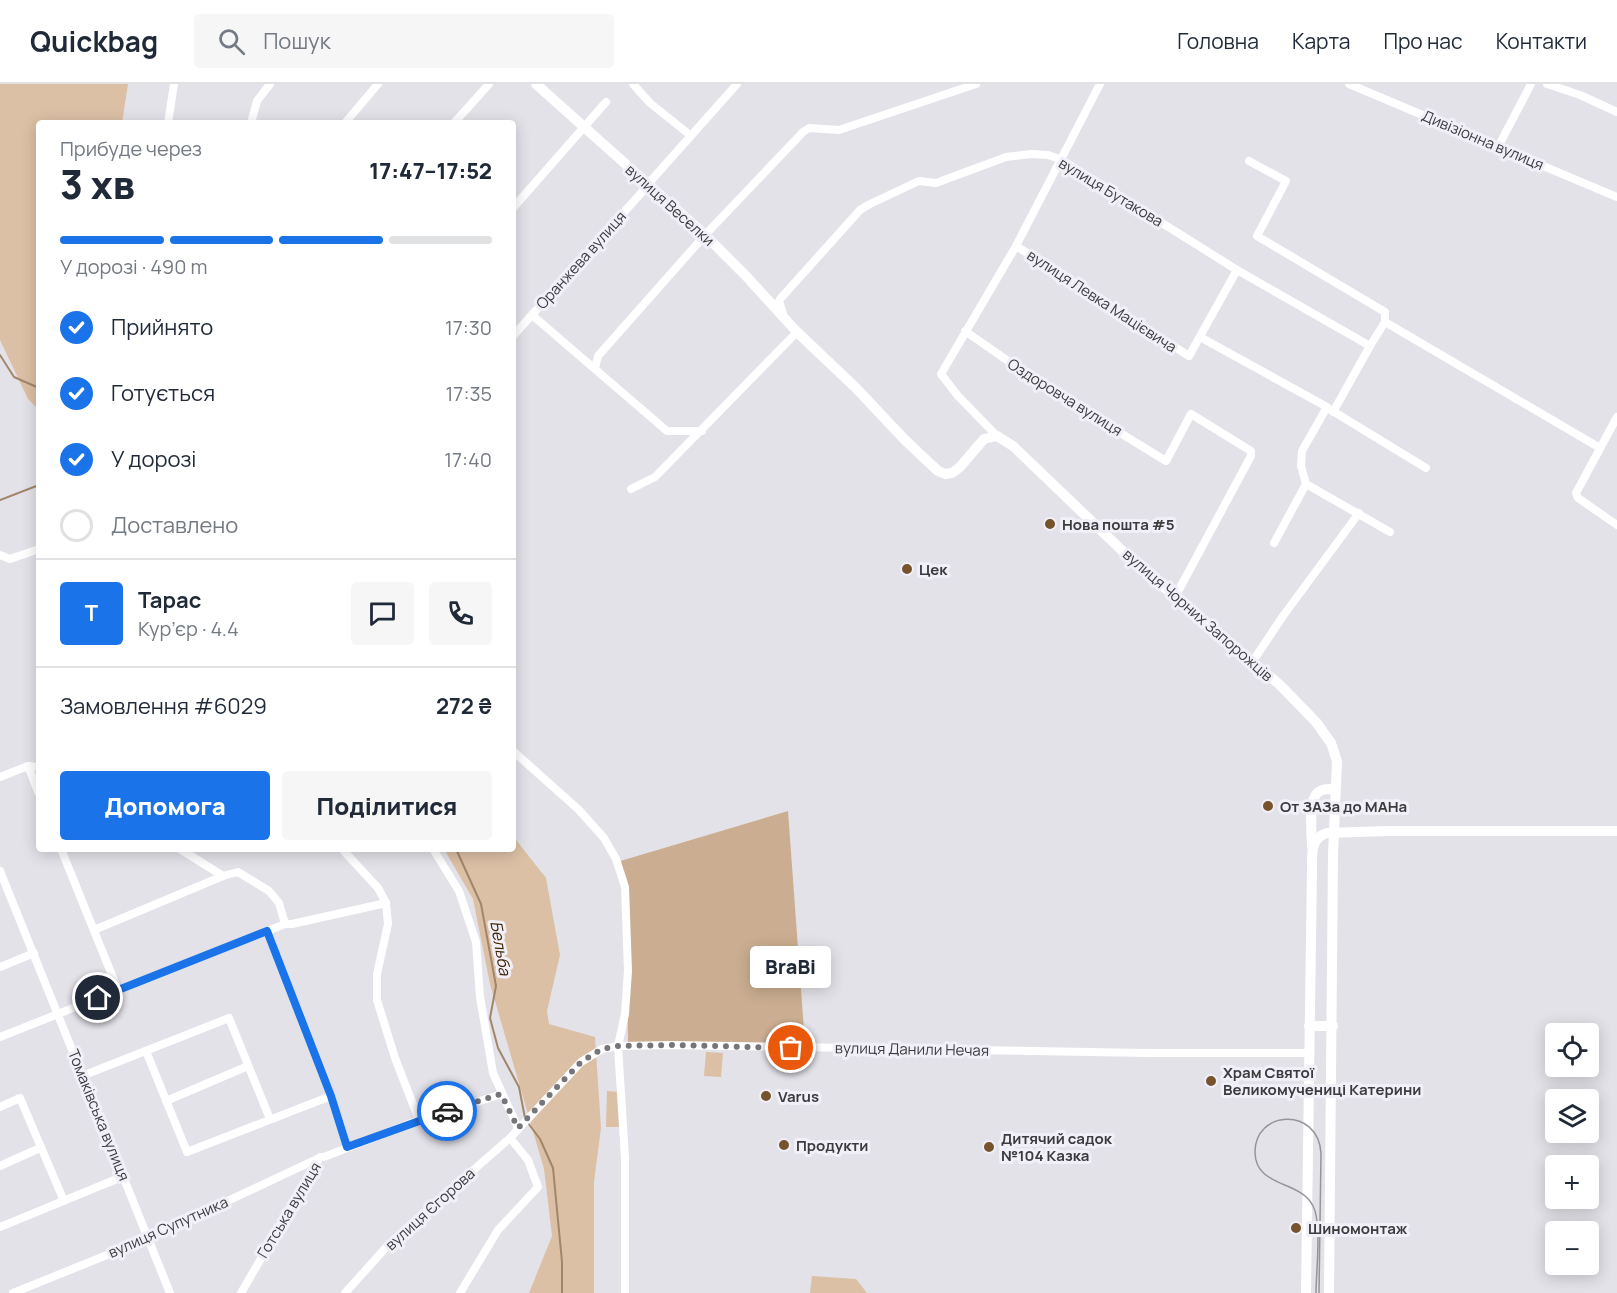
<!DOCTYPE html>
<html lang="uk">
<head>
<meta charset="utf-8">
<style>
  body { margin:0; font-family:Manrope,sans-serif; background:#f6f6f7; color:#1f2937; height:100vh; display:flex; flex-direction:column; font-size:22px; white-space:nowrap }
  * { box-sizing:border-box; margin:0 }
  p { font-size:20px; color:#747a83 }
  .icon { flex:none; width:33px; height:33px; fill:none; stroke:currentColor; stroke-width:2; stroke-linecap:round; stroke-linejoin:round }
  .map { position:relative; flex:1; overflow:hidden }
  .sheet { position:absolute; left:36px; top:36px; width:480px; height:732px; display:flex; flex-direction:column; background:#fff; border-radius:6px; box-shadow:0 3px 15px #0003 }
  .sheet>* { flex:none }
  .controls { position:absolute; left:1545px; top:939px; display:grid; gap:12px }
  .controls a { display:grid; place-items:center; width:54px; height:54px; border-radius:6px; background:#fff; box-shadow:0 3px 15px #0003; font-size:30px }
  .pin { position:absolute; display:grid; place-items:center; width:51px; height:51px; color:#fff; margin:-26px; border:3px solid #fff; border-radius:50%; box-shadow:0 2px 6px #0007 }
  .courier { position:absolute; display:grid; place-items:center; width:60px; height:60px; margin:-30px; border:4px solid #1a73e8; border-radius:50%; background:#fff; color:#222; box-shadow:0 2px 8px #0007 }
  .bubble { position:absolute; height:42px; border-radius:6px; background:#fff; box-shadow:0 3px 15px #0003; font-size:20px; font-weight:800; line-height:42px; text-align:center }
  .summary em { font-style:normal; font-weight:800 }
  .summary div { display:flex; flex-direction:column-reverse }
  .summary { display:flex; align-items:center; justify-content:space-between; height:102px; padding:0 24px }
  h1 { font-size:39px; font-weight:800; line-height:45px }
  .bar { display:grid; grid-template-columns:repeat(4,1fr); gap:9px 6px; align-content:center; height:72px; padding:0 24px }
  .bar i { height:8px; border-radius:4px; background:#e0e1e3 }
  .bar .selected { background:#1a73e8 }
  .bar p { grid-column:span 4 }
  .line { display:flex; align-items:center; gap:15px; padding:0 24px; border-top:2px solid #e0e1e3 }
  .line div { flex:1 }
  .round { display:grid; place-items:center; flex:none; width:63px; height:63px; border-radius:6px; background:#f6f6f7 }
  ol { padding:0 24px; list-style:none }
  li { display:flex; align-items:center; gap:18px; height:66px }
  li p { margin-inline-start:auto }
  li .icon { padding:6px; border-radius:50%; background:#1a73e8; color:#fff; stroke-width:4 }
  li:last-child { color:#747a83 }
  li i { width:33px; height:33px; border:3px solid #e0e1e3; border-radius:50% }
  .action { display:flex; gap:12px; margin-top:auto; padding:12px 24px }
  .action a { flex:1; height:69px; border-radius:6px; background:#1a73e8; color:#fff; font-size:24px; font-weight:800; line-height:69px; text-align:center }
  .action a+a { background:#f6f6f7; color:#1f2937 }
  header { display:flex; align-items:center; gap:36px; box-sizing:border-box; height:84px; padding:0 30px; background:#fff; border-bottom:2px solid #e0e1e3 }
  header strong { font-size:28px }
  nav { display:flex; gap:33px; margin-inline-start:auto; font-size:21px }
  .search { width:420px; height:54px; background:#f6f6f7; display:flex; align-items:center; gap:15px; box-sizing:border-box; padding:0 21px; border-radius:6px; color:#747a83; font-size:22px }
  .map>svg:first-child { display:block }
  .green { fill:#dcc0a5 }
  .forest { fill:#cbae91 }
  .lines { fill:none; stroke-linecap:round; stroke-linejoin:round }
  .stream { stroke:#a1866a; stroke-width:2 }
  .street { stroke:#fff; stroke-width:8 }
  .secondary { stroke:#fff; stroke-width:10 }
  .tram { stroke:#959499; stroke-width:1.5 }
  .done { stroke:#76757a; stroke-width:6; stroke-dasharray:0 10.8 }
  .route { stroke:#1a73e8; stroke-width:8 }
  .poi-dot { fill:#77532d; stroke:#f1eff7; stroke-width:2 }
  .labels { text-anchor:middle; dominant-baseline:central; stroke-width:6; stroke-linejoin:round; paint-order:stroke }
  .street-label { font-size:15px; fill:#3c3b3e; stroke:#f1eff7 }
  .poi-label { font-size:15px; font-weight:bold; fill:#3c3b3e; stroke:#f1eff7; text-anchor:start }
  .water-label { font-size:16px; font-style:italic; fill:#3f2200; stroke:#f1eff7 }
</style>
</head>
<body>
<header>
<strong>Quickbag</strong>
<div class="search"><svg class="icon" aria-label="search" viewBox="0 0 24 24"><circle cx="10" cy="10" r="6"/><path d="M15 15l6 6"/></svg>Пошук</div>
<nav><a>Головна</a><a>Карта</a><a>Про нас</a><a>Контакти</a></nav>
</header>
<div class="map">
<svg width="1617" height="1209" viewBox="0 0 1617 1209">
  <rect width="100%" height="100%" fill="#e3e2e9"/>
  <g class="green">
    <polygon points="0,0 128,0 122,39 39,39 39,326 28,315 0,256"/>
    <polygon points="513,752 546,794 560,871 547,927 549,940 595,953 601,1044 594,1098 594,1209 529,1209 552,1152 544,1085 490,900 473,815 444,765 513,765"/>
    <polygon points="706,968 723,969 721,993 704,992"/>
    <polygon points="607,1007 621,1008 619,1043 606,1043"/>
    <polygon points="812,1192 856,1195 867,1209 810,1209"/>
  </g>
  <polygon class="forest" points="788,727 805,960 628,958 626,825 617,778"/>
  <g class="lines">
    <g class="stream">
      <polyline points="0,271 14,293 39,304"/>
      <polyline points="0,416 39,401"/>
      <polyline points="456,765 481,820 496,902 490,934 498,964 519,1003 525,1034"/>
      <polyline points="528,1039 540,1055 553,1084 562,1178 562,1209"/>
    </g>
    <g class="street">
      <polyline points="633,0 650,19 690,51"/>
      <polyline points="1349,0 1617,113"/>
      <polyline points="1547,0 1580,11 1617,28"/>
      <polyline points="168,39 174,0"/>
      <polyline points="251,39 257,17 270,0"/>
      <polyline points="345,39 378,0"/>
      <polyline points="454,39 489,0"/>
      <polyline points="1498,63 1531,0"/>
      <polyline points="1249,77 1286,97 1257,152 1385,228 1385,238 1370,262"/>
      <polyline points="648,100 737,0"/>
      <polyline points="513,124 606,18"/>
      <polyline points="1016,162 1189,272 1237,186"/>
      <polyline points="783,230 779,217 781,214 860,126 870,120 919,97 936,99 1006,73 1031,70 1048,71 1060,75 1237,186 1370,262 1333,328"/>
      <polyline points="532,231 667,347 702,347"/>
      <polyline points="1385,238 1600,364"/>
      <polyline points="965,247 1050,306 1166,377 1191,330 1251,367 1251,372 1175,513"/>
      <polyline points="513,252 642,108 650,103"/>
      <polyline points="1200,253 1327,323 1302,367 1301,382 1306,400 1390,448"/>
      <polyline points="595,284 598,272 705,151 803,48 809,44 839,46 976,0"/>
      <polyline points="1331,326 1426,384"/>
      <polyline points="1617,333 1576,409 1578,414 1617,441"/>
      <polyline points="997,352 958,312 941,290 1016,162 1100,0"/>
      <polyline points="631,405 655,393 797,248"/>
      <polyline points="1274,459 1306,400"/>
      <polyline points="0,471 10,475 39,465"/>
      <polyline points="1253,577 1283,532 1359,429"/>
      <polyline points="513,667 579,726 604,754 616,775 625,803 628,887 625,930 618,962 625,1074 625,1209"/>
      <polyline points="28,682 39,710"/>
      <polyline points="0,693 28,682 39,683"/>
      <polyline points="61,765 118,906"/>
      <polyline points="180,765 223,792"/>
      <polyline points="342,765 378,804 386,819 388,840 377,890 377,916 395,974 419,1036"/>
      <polyline points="433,765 459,807 476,858 480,913 493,989 518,1044"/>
      <polyline points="0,787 170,1209"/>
      <polyline points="94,846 223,792 238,788 269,807 279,819 285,840"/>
      <polyline points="267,847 331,1012 347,1063"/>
      <polyline points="0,883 34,869"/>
      <polyline points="0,953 285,840 292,840 386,819"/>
      <polyline points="146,967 187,1068 331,1012"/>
      <polyline points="82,992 229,934 270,1035"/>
      <polyline points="166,1017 248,982"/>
      <polyline points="0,1023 20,1014 64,1117"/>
      <polyline points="0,1082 40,1064"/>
      <polyline points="0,1143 124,1092"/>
      <polyline points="13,1209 149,1154 319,1074"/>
      <polyline points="241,1209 320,1073 324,1073 419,1036 502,1010"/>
      <polyline points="345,1209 390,1159 510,1054 581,978 602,965 618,962 672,961 1149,969 1309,969"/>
      <polyline points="460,1209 498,1146 538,1103 528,1076 510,1054"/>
    </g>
    <g class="secondary">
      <polyline points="536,0 705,151 747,193 797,248 856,304 905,356 938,387 945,390 952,389 960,383 984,355 997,352 1013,362 1135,479 1280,601 1316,638 1331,659 1337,677 1333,770 1329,1209"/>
      <path d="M1312 763C1312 750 1307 713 1320 707 1325 704 1330 705 1335 706"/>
      <polyline points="1309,942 1333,942"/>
      <path d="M1306 1209 1312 783C1312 768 1311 754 1327 749L1388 747H1617"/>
    </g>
    <path class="tram" d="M1316 1209C1316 1189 1322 1138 1313 1122 1301 1096 1256 1104 1255 1069 1254 1026 1318 1022 1321 1069L1319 1209"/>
  </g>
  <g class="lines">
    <polyline class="done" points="447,1027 501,1010 518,1044 581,978 602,965 618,962 672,961 791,964"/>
    <polyline class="route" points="98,914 267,847 331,1012 347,1063 447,1027"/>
  </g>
  <g class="poi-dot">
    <circle cx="1050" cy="440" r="6"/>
    <circle cx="907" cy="485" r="6"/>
    <circle cx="1268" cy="722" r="6"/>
    <circle cx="1211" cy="997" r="6"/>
    <circle cx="766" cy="1012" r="6"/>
    <circle cx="784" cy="1061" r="6"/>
    <circle cx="989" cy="1063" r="6"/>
    <circle cx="1296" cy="1144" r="6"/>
  </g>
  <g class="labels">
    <g class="street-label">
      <text transform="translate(1483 56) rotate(23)">Дивізіонна вулиця</text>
      <text transform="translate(1111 108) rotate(31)">вулиця Бутакова</text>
      <text transform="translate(670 121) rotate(42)">вулиця Веселки</text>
      <text transform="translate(581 176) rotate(-48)">Оранжева вулиця</text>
      <text transform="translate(1102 217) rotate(33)">вулиця Левка Мацієвича</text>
      <text transform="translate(1065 313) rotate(32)">Оздоровча вулиця</text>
      <text transform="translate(1198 531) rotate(41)">вулиця Чорних Запорожців</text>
      <text transform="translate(912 965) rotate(1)">вулиця Данили Нечая</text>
      <text transform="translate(99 1031) rotate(68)">Томаківська вулиця</text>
      <text transform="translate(430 1125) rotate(-42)">вулиця Єгорова</text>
      <text transform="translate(289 1126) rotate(-59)">Готська вулиця</text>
      <text transform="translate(168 1143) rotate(-24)">вулиця Супутника</text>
    </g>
    <g class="poi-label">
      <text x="1062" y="440">Нова пошта #5</text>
      <text x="919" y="485">Цек</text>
      <text x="1280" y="722">От ЗАЗа до МАНа</text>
      <text x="1223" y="988">Храм Святої<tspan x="1223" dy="17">Великомучениці Катерини</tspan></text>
      <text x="778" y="1012">Varus</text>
      <text x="1001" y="1054">Дитячий садок<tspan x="1001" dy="17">№104 Казка</tspan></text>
      <text x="796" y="1061">Продукти</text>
      <text x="1308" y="1144">Шиномонтаж</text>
    </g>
    <g class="water-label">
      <text transform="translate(501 864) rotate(80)">Бельба</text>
    </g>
  </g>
</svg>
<div class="controls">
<a><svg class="icon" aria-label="locate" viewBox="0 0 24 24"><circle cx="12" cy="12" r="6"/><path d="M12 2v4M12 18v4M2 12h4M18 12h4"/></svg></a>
<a><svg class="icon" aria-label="layers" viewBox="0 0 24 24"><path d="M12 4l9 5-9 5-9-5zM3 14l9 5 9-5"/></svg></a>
<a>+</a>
<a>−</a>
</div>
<div class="pin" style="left:791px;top:964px;background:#ea580c"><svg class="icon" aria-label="bag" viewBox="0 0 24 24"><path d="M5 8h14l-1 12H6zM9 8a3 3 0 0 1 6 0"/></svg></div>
<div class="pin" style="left:98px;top:914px;background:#1f2937"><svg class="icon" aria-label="home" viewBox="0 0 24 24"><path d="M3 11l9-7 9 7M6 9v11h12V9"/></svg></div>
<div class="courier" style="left:447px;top:1027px"><svg class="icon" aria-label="car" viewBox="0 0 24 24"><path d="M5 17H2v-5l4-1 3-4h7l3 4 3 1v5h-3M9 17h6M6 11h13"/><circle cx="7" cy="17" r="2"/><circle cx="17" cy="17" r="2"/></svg></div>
<div class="bubble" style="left:750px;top:862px;width:81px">BraBi</div>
<section class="sheet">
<div class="summary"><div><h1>3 хв</h1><p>Прибуде через</p></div><em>17:47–17:52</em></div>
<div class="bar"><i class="selected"></i><i class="selected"></i><i class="selected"></i><i></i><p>У дорозі · 490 m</p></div>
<ol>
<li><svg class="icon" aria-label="check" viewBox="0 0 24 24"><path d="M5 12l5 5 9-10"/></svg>Прийнято<p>17:30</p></li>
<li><svg class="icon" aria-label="check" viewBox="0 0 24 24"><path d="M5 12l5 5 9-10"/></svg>Готується<p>17:35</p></li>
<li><svg class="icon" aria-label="check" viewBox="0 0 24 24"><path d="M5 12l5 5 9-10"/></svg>У дорозі<p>17:40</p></li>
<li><i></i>Доставлено</li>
</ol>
<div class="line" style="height:108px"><b class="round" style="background:#1a73e8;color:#fff">Т</b><div><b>Тарас</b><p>Кур’єр · 4.4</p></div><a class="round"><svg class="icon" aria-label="chat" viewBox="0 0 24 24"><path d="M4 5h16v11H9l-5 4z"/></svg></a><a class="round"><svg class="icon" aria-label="phone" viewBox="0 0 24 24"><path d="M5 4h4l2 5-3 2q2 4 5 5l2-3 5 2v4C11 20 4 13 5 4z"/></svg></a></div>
<div class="line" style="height:78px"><div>Замовлення #6029</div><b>272 ₴</b></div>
<div class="action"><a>Допомога</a><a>Поділитися</a></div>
</section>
</div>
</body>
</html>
